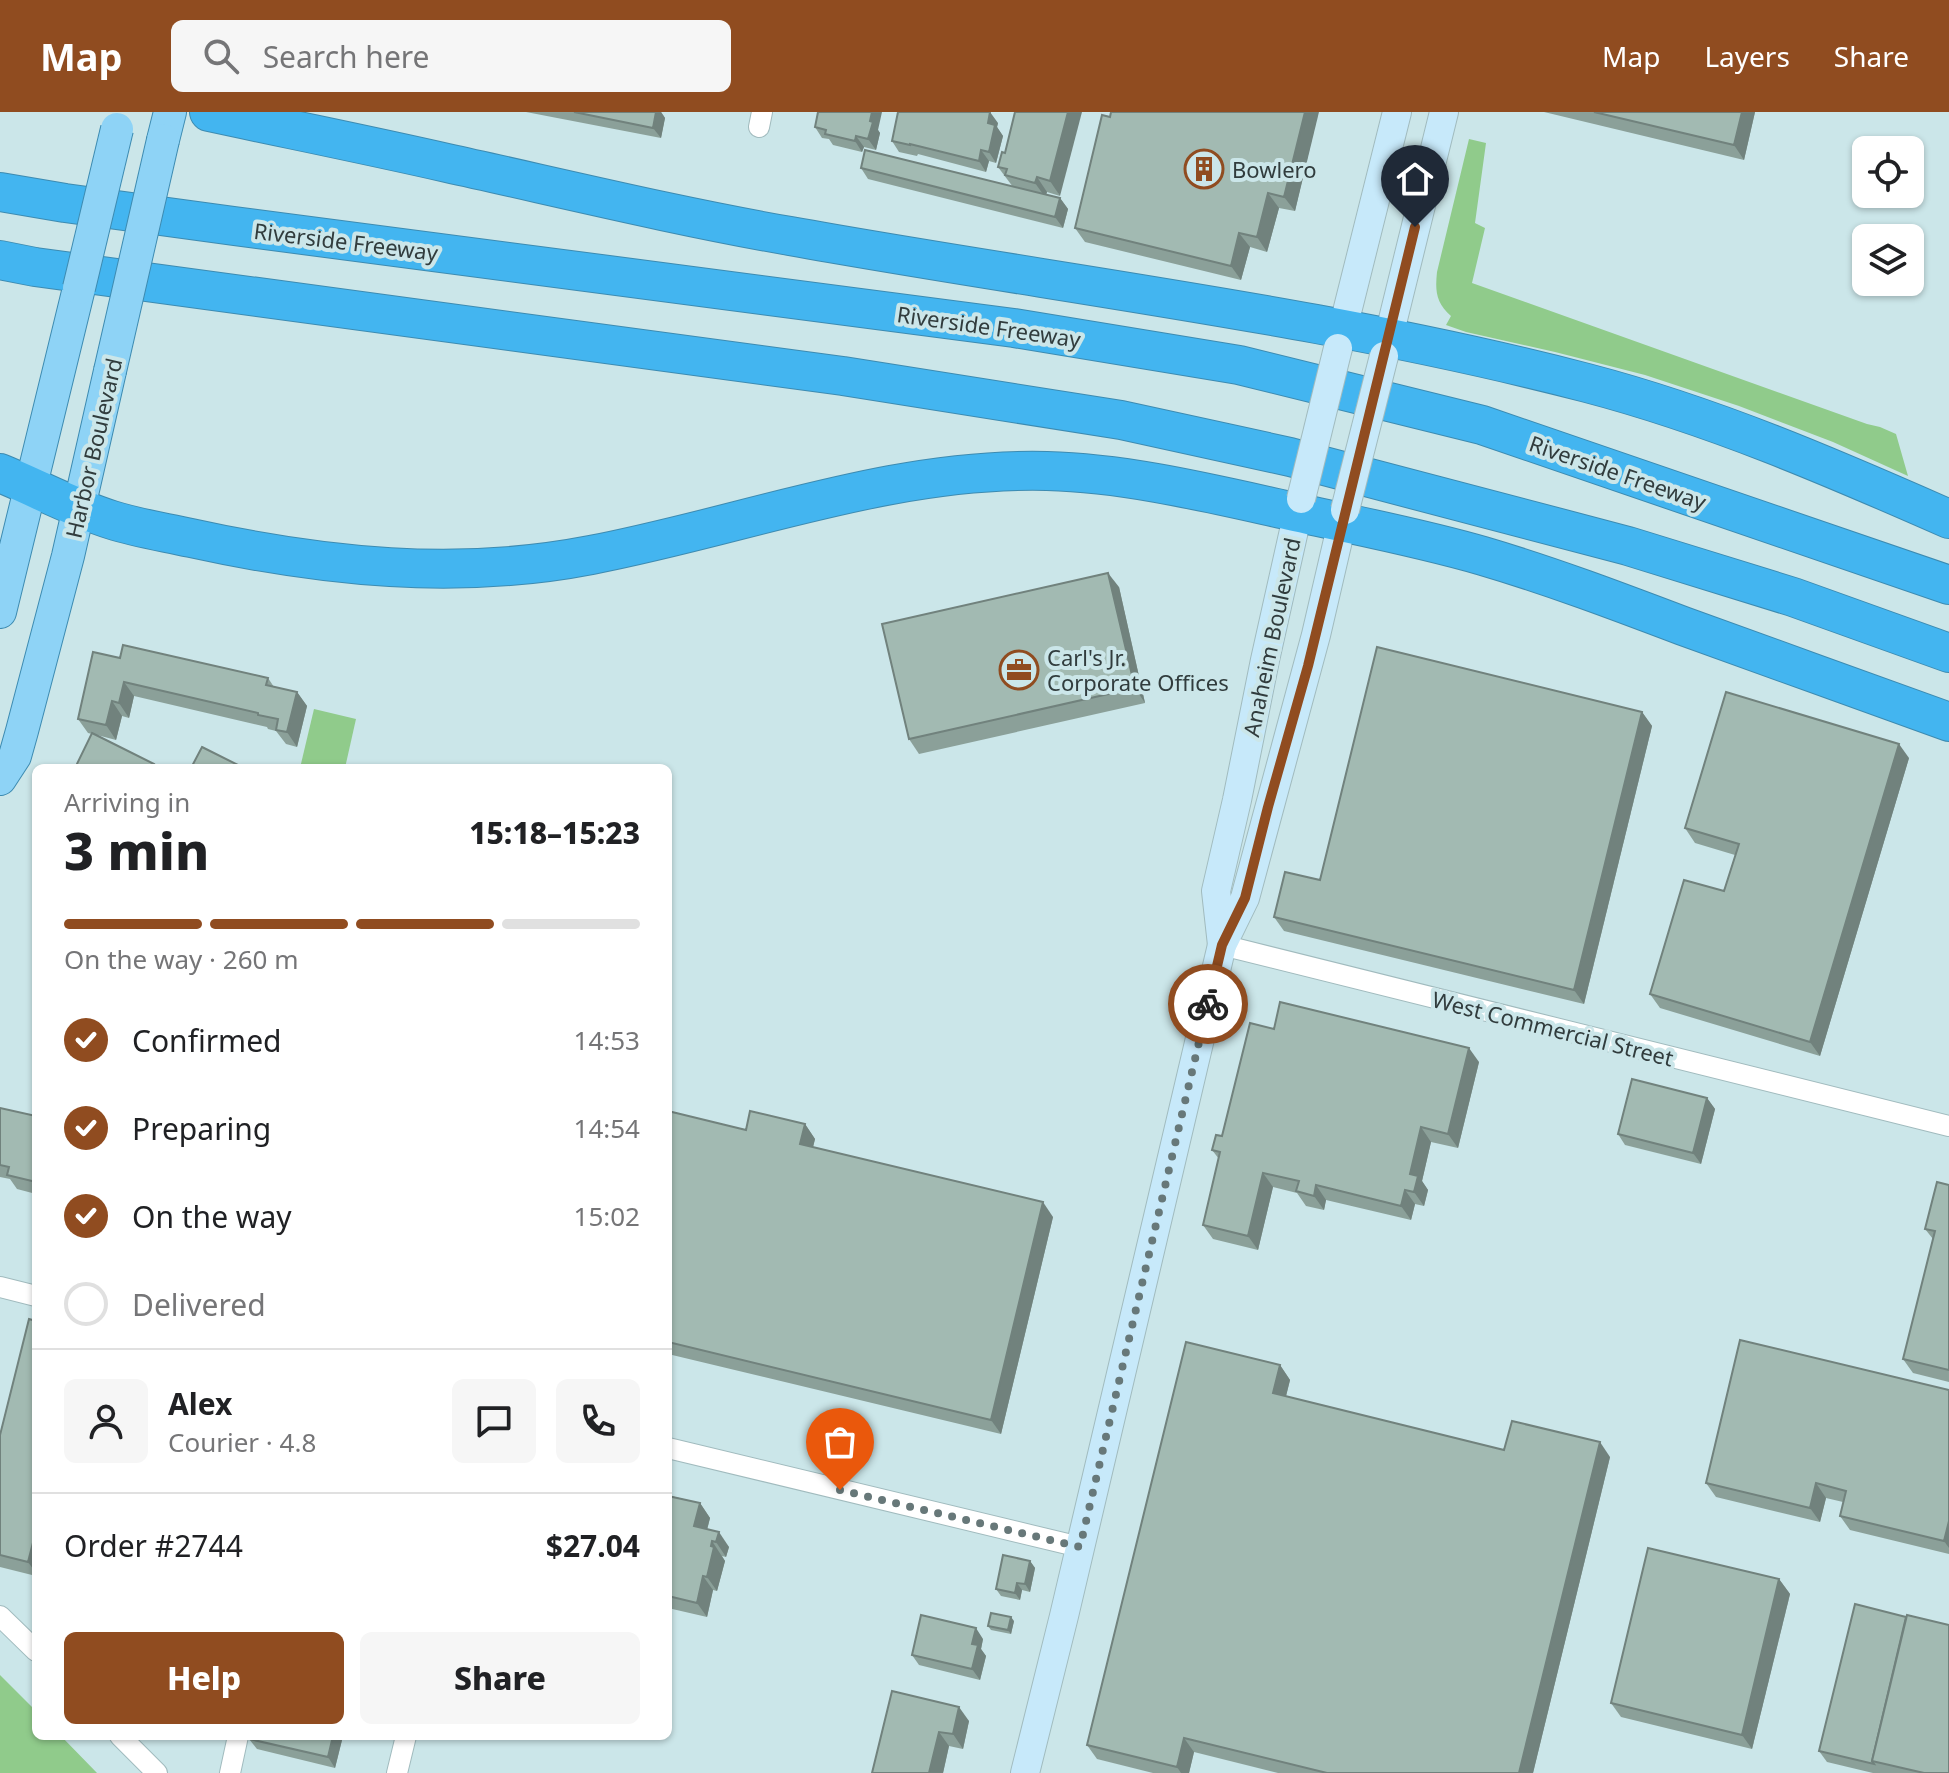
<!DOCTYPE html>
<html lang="en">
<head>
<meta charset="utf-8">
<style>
  body { margin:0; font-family:"Noto Sans",sans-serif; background:#f6f6f6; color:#202124; height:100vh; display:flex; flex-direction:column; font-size:30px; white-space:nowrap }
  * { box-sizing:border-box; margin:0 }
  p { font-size:26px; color:#757577 }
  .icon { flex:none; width:44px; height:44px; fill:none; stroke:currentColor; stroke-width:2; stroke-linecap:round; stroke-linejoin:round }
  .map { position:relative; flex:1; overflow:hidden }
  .sheet { position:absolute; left:32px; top:652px; width:640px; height:976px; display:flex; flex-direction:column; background:#fff; border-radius:12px; box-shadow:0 2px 6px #0004 }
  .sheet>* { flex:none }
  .fabs { position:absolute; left:1852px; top:24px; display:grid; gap:16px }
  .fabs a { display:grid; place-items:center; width:72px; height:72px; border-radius:12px; background:#fff; box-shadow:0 2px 6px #0004; font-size:40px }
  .pin { position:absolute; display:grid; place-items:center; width:68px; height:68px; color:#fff; margin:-82px -34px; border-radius:50% 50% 50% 0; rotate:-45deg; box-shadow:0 0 8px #0007 }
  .pin .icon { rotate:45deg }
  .courier { position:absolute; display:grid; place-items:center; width:80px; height:80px; margin:-40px; border:6px solid #904c20; border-radius:50%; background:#fff; color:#222; box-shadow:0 2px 10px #0007 }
  .summary em { font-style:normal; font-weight:800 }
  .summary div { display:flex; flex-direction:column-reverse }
  .summary { display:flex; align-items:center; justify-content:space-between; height:136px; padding:0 32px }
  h1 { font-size:52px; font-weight:800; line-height:60px }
  .bar { display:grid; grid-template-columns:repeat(4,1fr); gap:12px 8px; align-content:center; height:96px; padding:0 32px }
  .bar i { height:10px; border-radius:6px; background:#e0e0e0 }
  .bar .active { background:#904c20 }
  .bar p { grid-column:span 4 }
  .line { display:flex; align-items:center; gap:20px; padding:0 32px; border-top:2px solid #e0e0e0 }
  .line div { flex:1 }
  .round { display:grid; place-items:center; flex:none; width:84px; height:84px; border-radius:12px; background:#f6f6f6 }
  ol { padding:0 32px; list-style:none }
  li { display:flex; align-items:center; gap:24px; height:88px }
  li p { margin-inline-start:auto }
  li .icon { padding:8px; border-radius:50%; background:#904c20; color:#fff; stroke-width:4 }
  li:last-child { color:#757577 }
  li i { width:44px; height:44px; border:4px solid #e0e0e0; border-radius:50% }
  .primary-button { display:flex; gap:16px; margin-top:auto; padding:16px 32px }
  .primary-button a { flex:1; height:92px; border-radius:12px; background:#904c20; color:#fff; font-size:32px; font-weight:800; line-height:92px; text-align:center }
  .primary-button a+a { background:#f6f6f6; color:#202124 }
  header { display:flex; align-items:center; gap:48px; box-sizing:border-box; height:112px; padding:0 40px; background:#904c20; color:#fff }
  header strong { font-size:38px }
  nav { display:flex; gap:44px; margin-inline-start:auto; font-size:28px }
  .search { width:560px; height:72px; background:#f6f6f6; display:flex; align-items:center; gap:20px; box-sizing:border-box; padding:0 28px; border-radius:12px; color:#757577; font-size:30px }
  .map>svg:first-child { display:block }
  .green { fill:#90cb8b }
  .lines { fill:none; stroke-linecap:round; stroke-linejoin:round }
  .street-casing { stroke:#a1bbbe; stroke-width:22 }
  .secondary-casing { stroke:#a1bbbe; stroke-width:30 }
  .primary-casing { stroke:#3d8bb1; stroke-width:34 }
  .highway-casing { stroke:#3d8bb1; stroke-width:40 }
  .street { stroke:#fff; stroke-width:20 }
  .secondary { stroke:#c7e9fa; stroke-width:28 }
  .primary { stroke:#8ed3f6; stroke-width:32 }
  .highway { stroke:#43b5f0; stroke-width:38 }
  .secondary-bridge-casing { stroke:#a1bbbe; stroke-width:30; stroke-linecap:butt }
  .primary-bridge-casing { stroke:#3d8bb1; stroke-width:34; stroke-linecap:butt }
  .secondary-bridge { stroke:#c7e9fa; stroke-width:28 }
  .primary-bridge { stroke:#8ed3f6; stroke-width:32 }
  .wall { fill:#8ba099 }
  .shaded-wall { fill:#71827d }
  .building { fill:#a2bab2; stroke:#71827d; stroke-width:2 }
  .done { stroke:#677879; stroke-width:8; stroke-dasharray:0 14.4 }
  .route { stroke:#904c20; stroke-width:10 }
  .labels { text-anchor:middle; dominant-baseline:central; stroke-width:8; stroke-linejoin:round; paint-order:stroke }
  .poi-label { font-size:22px; fill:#313c3d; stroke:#cbe6e9; text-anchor:start }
  .street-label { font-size:22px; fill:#313c3d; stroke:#cbe6e9 }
</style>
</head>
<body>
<header>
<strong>Map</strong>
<div class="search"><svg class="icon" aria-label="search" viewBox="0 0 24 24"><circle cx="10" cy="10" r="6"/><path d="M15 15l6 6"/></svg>Search here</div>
<nav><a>Map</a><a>Layers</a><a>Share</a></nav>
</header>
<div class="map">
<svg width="1949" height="1661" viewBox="0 0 1949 1661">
  <rect width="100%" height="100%" fill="#cbe6e9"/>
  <g class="green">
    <path d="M1469 27 1486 31 1475 111 1485 116 1472 171 1867 312 1880 315 1896 322 1908 364 1833 330 1739 294 1645 263 1555 240 1466 220 1446 213 1451 204C1436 191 1435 179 1437 160Z"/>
    <polygon points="314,597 356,607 345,656 300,656"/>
    <polygon points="0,1563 36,1599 36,1624 61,1624 97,1661 0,1661"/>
  </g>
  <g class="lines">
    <g class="street-casing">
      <g id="street">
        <polyline points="759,15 762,0"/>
        <polyline points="1222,833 1949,1014"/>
        <polyline points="0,1175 36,1184"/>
        <polyline points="668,1336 1080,1435"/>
        <polyline points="0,1504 36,1539"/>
        <polyline points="120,1624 157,1661"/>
        <polyline points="230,1661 238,1624"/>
        <polyline points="397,1661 406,1624"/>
      </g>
    </g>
    <g class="secondary-casing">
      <g id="secondary">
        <polyline points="1338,236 1397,0"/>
        <polyline points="1384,244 1444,0"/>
        <polyline points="1222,833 1216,779 1237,688 1265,548 1301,387"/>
        <polyline points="1025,1661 1064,1504 1222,833 1245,786 1316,523 1345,398"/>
      </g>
    </g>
    <g class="primary-casing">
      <g id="primary">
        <polyline points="163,28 170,0"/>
        <polyline points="0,500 79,176"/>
        <polyline points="0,667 15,644 22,619 68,444 110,259"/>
      </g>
    </g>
    <g class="highway-casing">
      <g id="highway">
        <path d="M209 0C288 17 368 33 447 51 561 76 675 104 790 124 1056 172 1326 203 1587 271 1713 304 1831 355 1949 407"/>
        <polyline points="0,80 65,91 234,114 1014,216 1239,253 1482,313 1949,473"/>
        <polyline points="0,148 35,155 843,264 1121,308 1290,345 1628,434 1793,485 1949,541"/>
        <path d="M0 361C37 376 73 396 112 408 137 416 164 420 191 426 323 455 457 469 591 443 743 414 891 355 1047 359 1126 361 1209 381 1286 398 1352 413 1418 425 1483 444 1551 464 1617 489 1683 514 1772 546 1860 578 1949 610"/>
      </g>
    </g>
    <use href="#street" class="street"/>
    <use href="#secondary" class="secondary"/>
    <use href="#primary" class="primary"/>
    <use href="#highway" class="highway"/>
    <g class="secondary-bridge-casing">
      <g id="secondary-bridge">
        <polyline points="1301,387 1338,236"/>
        <polyline points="1345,398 1384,244"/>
      </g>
    </g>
    <g class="primary-bridge-casing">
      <g id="primary-bridge">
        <polyline points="79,176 117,17"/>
        <polyline points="110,259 163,28"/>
      </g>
    </g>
    <use href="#secondary-bridge" class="secondary-bridge"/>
    <use href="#primary-bridge" class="primary-bridge"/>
  </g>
  <g class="wall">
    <polygon points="526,0 661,0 665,6 661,26"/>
    <polygon points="1015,0 1060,84 1047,80 1046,83 1060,86 1068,97 1063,116 868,67 861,56 1013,75 998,55 1005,41"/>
    <polygon points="1111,0 1318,0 1295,99 1279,96 1267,140 1250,135 1241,168 1085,130 1075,116"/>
    <polygon points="1544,0 1755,0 1744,48"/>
    <polygon points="998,11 997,15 1003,24 996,51 989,49 986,60 918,42 917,44 899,40 892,29"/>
    <polygon points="815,15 878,18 880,21 876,38 864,35 862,40 833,33 829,27 822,26"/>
    <polygon points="1119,475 1145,591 919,642 909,627"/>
    <polygon points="120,546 268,566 274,575 297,580 307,594 297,635 286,632 276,619 268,617 267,615 134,584 129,606 122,604 116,628 97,623 154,652 157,656 75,656 92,622 88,621 78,607"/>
    <polygon points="1642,600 1652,614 1584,892 1284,819 1274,805 1320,768"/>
    <polygon points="1909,646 1820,944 1660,896 1650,882 1724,779 1735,743 1695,731 1685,716"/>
    <polygon points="1274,917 1479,950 1458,1036 1431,1030 1422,1069 1428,1078 1424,1094 1415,1092 1411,1108 1326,1088 1324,1098 1306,1094 1297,1081 1273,1075 1258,1138 1213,1127 1203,1113 1219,1047 1212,1038 1222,1024"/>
    <polygon points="1707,986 1715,997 1701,1052 1625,1033 1618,1022"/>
    <polygon points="0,996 36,1004 36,1082 17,1077 10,1067 0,1065"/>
    <polygon points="668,999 746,1018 805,1012 815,1027 813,1035 1053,1105 1001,1322 668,1242"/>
    <polygon points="1949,1073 1949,1270 1913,1261 1903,1247 1933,1127 1925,1117"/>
    <polygon points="36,1209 36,1464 0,1455 0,1323"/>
    <polygon points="1280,1253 1290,1268 1286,1284 1504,1338 1610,1345 1533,1661 1278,1661 1194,1640 1189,1661 1153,1661 1097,1647 1087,1633"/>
    <polygon points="1949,1278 1949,1442 1850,1418 1840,1404 1843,1390 1826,1386 1820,1410 1716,1385 1706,1371"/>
    <polygon points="668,1381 671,1384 700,1391 710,1406 707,1418 729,1435 726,1445 722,1444 725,1449 717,1479 713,1478 707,1505 668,1496"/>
    <polygon points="1030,1449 1035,1456 1030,1480 1022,1478 1020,1488 1001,1484 996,1477"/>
    <polygon points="1779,1467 1790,1482 1752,1637 1621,1605 1611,1591"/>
    <polygon points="1906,1505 1949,1661 1873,1661 1827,1650 1819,1639"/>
    <polygon points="1014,1509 1011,1522 991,1518 988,1514"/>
    <polygon points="983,1527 981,1537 986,1544 980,1568 919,1553 912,1543"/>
    <polygon points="892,1579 969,1609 963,1637 949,1634 943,1661 872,1661"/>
    <polygon points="343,1624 335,1656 257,1637 249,1627"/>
  </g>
  <g class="shaded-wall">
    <polygon points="656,0 661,0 665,6 661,26 653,16"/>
    <polygon points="872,0 882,0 878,18 880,21 876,38 868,27 870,9"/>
    <polygon points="990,0 998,11 997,15 1003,24 996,51 989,40 988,11"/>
    <polygon points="1068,0 1082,0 1060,84 1050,69"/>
    <polygon points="1305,0 1319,0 1295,99 1284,85"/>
    <polygon points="1742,0 1755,0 1744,48 1734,33"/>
    <polygon points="856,24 864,35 862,40 855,29"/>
    <polygon points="981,38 989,49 986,60 979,49"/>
    <polygon points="1037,65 1047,80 1045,85 1035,71"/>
    <polygon points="1268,81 1279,96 1267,140 1257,125"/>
    <polygon points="1060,86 1068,97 1063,116 1055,105"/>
    <polygon points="1239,121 1250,135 1241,168 1231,154"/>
    <polygon points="1108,461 1119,475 1145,591 1135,576"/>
    <polygon points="124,570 134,584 129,606 119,591"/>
    <polygon points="297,580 307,594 297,635 287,620"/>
    <polygon points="112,589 122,604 116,628 106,613"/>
    <polygon points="1642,600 1652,614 1584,892 1574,878"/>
    <polygon points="1899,632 1909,646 1820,944 1810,930"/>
    <polygon points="1469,936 1479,950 1458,1036 1448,1022"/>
    <polygon points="1707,986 1715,997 1701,1052 1693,1041"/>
    <polygon points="805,1012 815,1027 810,1047 800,1032"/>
    <polygon points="1421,1015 1431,1030 1422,1069 1428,1078 1424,1094 1414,1080 1410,1062"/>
    <polygon points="1263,1061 1273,1075 1258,1138 1248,1124"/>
    <polygon points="1316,1073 1326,1088 1324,1098 1314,1084"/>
    <polygon points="1405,1078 1415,1092 1411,1108 1401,1094"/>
    <polygon points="1043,1090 1053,1105 1001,1322 991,1308"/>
    <polygon points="1280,1253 1290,1268 1283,1296 1273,1281"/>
    <polygon points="1600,1330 1610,1345 1533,1661 1519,1661"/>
    <polygon points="1816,1371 1826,1386 1820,1410 1810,1396"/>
    <polygon points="700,1391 710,1406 704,1429 694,1414"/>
    <polygon points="1949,1409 1949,1436 1944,1429"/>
    <polygon points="36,1419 36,1461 28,1450"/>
    <polygon points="719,1420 729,1435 726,1445 716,1430"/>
    <polygon points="712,1429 725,1449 717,1479 707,1465"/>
    <polygon points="1030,1449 1035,1456 1030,1480 1025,1472"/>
    <polygon points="703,1464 713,1478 707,1505 697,1491"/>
    <polygon points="1779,1467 1790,1482 1752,1637 1742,1623"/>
    <polygon points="1017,1471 1022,1478 1020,1488 1015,1481"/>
    <polygon points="1011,1505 1014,1509 1011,1522 1008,1518"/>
    <polygon points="976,1516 983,1527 981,1537 986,1544 980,1568 972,1557 972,1532"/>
    <polygon points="959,1595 969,1609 963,1637 953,1622"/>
    <polygon points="939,1620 949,1634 943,1661 929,1661"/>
    <polygon points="333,1624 343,1624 335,1656 328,1645"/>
    <polygon points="1184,1626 1194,1640 1189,1661 1181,1661 1177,1655"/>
  </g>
  <g class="building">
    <polygon points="574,0 656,0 653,16"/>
    <polygon points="818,0 872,0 870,9 873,10 868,27 856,24 855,29 825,22 826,18 815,15"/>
    <polygon points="898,0 990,0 988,11 995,13 989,40 981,38 979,49 910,32 910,33 892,29"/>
    <polygon points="1015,0 1068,0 1050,69 1037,65 1035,71 1005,63 1007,57 998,55 1002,40 1005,41"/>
    <polygon points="1111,0 1305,0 1284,85 1268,81 1257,125 1239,121 1231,154 1075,116 1102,3 1110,5"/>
    <polygon points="1594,0 1742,0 1734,33"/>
    <polygon points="865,38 1060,86 1055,105 861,56"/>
    <polygon points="1108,461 1135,576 909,627 882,512"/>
    <polygon points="123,533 268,566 266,573 297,580 287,620 276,618 278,607 258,603 258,601 124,570 119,591 112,589 106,613 78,607 93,540 120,546"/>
    <polygon points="1377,535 1642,600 1574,878 1274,805 1285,760 1320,768"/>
    <polygon points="1726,580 1899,632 1810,930 1650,882 1684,768 1724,779 1739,732 1685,716"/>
    <polygon points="92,621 154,652 152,656 101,656 98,654 97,656 75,656"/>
    <polygon points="202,635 244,656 191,656"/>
    <polygon points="1280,890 1469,936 1448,1022 1421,1015 1410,1062 1418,1064 1414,1080 1405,1078 1401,1094 1316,1073 1314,1084 1296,1079 1299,1069 1263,1061 1248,1124 1203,1113 1220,1040 1212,1038 1216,1023 1222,1024 1250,911 1274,917"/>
    <polygon points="1632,967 1707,986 1693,1041 1618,1022"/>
    <polygon points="0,996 36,1004 36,1070 7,1063 9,1055 0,1053"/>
    <polygon points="668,999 746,1018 750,999 805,1012 800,1032 1043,1090 991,1308 668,1230"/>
    <polygon points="1937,1070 1949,1073 1949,1258 1903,1247 1935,1119 1925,1117"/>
    <polygon points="29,1207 36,1209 36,1419 28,1450 0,1443 0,1323"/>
    <polygon points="1740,1228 1949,1278 1949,1409 1944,1429 1840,1404 1846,1379 1816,1371 1810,1396 1706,1371"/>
    <polygon points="1186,1230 1280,1253 1273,1281 1504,1338 1512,1309 1600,1330 1519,1661 1327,1661 1184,1626 1177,1655 1087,1633"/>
    <polygon points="668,1384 700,1391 694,1414 719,1420 716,1430 712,1429 711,1434 714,1435 707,1465 703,1464 697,1491 668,1484"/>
    <polygon points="1648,1436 1779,1467 1742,1623 1611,1591"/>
    <polygon points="1003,1443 1030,1449 1025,1472 1017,1471 1015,1481 996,1477"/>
    <polygon points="1855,1492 1906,1505 1872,1649 1874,1652 1819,1639"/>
    <polygon points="991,1501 1011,1505 1008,1518 988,1514"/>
    <polygon points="921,1503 976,1516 972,1532 978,1533 972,1557 912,1543"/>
    <polygon points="1907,1503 1949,1513 1949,1661 1924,1661 1872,1649"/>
    <polygon points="892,1579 959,1595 953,1622 939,1620 929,1661 872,1661"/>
    <polygon points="250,1624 333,1624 328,1645 249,1627"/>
  </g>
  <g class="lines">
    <polyline class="done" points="840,1378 1080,1435 1208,892"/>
    <polyline class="route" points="1208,892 1222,833 1245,786 1268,695 1308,554 1415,115"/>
  </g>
  <defs>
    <g id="building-ring" transform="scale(2)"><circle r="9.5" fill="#cbe6e9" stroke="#904c20" stroke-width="1.5"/><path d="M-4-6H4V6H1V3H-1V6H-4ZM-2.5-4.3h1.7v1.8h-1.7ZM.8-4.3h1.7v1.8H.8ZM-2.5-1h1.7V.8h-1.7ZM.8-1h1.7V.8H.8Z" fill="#904c20"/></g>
    <g id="office-ring" transform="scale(2)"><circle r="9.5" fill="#cbe6e9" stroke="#904c20" stroke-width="1.5"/><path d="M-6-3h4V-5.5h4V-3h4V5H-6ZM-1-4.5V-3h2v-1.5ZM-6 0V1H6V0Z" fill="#904c20"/></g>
  </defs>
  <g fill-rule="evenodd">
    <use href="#building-ring" x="1204" y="57"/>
    <use href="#office-ring" x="1019" y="558"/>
  </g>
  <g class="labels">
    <g class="poi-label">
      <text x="1232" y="57">Bowlero</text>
      <text x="1047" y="545">Carl's Jr.<tspan x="1047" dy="25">Corporate Offices</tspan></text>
    </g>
    <g class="street-label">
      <text transform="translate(346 129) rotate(7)">Riverside Freeway</text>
      <text transform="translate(989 214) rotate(8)">Riverside Freeway</text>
      <text transform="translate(93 336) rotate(-77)">Harbor Boulevard</text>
      <text transform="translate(1618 360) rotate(19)">Riverside Freeway</text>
      <text transform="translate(1271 525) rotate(-78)">Anaheim Boulevard</text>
      <text transform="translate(1553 916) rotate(14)">West Commercial Street</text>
    </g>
  </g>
</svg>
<div class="fabs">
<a><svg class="icon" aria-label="locate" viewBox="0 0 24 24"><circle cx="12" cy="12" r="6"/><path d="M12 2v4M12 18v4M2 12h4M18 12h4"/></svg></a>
<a><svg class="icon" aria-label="layers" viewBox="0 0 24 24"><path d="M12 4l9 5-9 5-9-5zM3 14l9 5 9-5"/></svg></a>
</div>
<div class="pin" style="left:840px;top:1378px;background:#ea580c"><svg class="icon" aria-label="bag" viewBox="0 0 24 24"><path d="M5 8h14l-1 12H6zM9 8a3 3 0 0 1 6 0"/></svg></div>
<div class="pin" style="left:1415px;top:115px;background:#1f2937"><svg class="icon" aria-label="home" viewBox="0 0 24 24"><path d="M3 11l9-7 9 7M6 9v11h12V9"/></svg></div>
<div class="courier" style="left:1208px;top:892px"><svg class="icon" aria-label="bike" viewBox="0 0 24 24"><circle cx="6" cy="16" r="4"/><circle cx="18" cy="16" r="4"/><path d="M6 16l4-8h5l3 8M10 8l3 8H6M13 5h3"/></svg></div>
<section class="sheet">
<div class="summary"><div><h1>3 min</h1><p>Arriving in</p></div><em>15:18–15:23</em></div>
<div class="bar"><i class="active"></i><i class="active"></i><i class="active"></i><i></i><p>On the way · 260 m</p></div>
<ol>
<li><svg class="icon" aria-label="check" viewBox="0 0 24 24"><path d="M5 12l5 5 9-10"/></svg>Confirmed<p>14:53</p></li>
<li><svg class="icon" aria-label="check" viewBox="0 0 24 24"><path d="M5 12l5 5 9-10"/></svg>Preparing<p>14:54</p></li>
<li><svg class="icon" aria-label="check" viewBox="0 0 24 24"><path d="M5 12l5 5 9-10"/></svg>On the way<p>15:02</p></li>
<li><i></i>Delivered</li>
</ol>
<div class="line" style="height:144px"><a class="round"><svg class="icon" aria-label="person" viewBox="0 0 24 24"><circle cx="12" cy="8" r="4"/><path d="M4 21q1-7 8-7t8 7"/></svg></a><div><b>Alex</b><p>Courier · 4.8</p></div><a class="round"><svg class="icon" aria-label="chat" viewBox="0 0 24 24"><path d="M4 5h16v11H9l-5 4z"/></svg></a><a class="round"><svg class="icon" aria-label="phone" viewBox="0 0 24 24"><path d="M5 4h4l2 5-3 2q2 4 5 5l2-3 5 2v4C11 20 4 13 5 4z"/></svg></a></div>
<div class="line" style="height:104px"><div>Order #2744</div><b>$27.04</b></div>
<div class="primary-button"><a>Help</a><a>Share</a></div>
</section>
</div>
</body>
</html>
